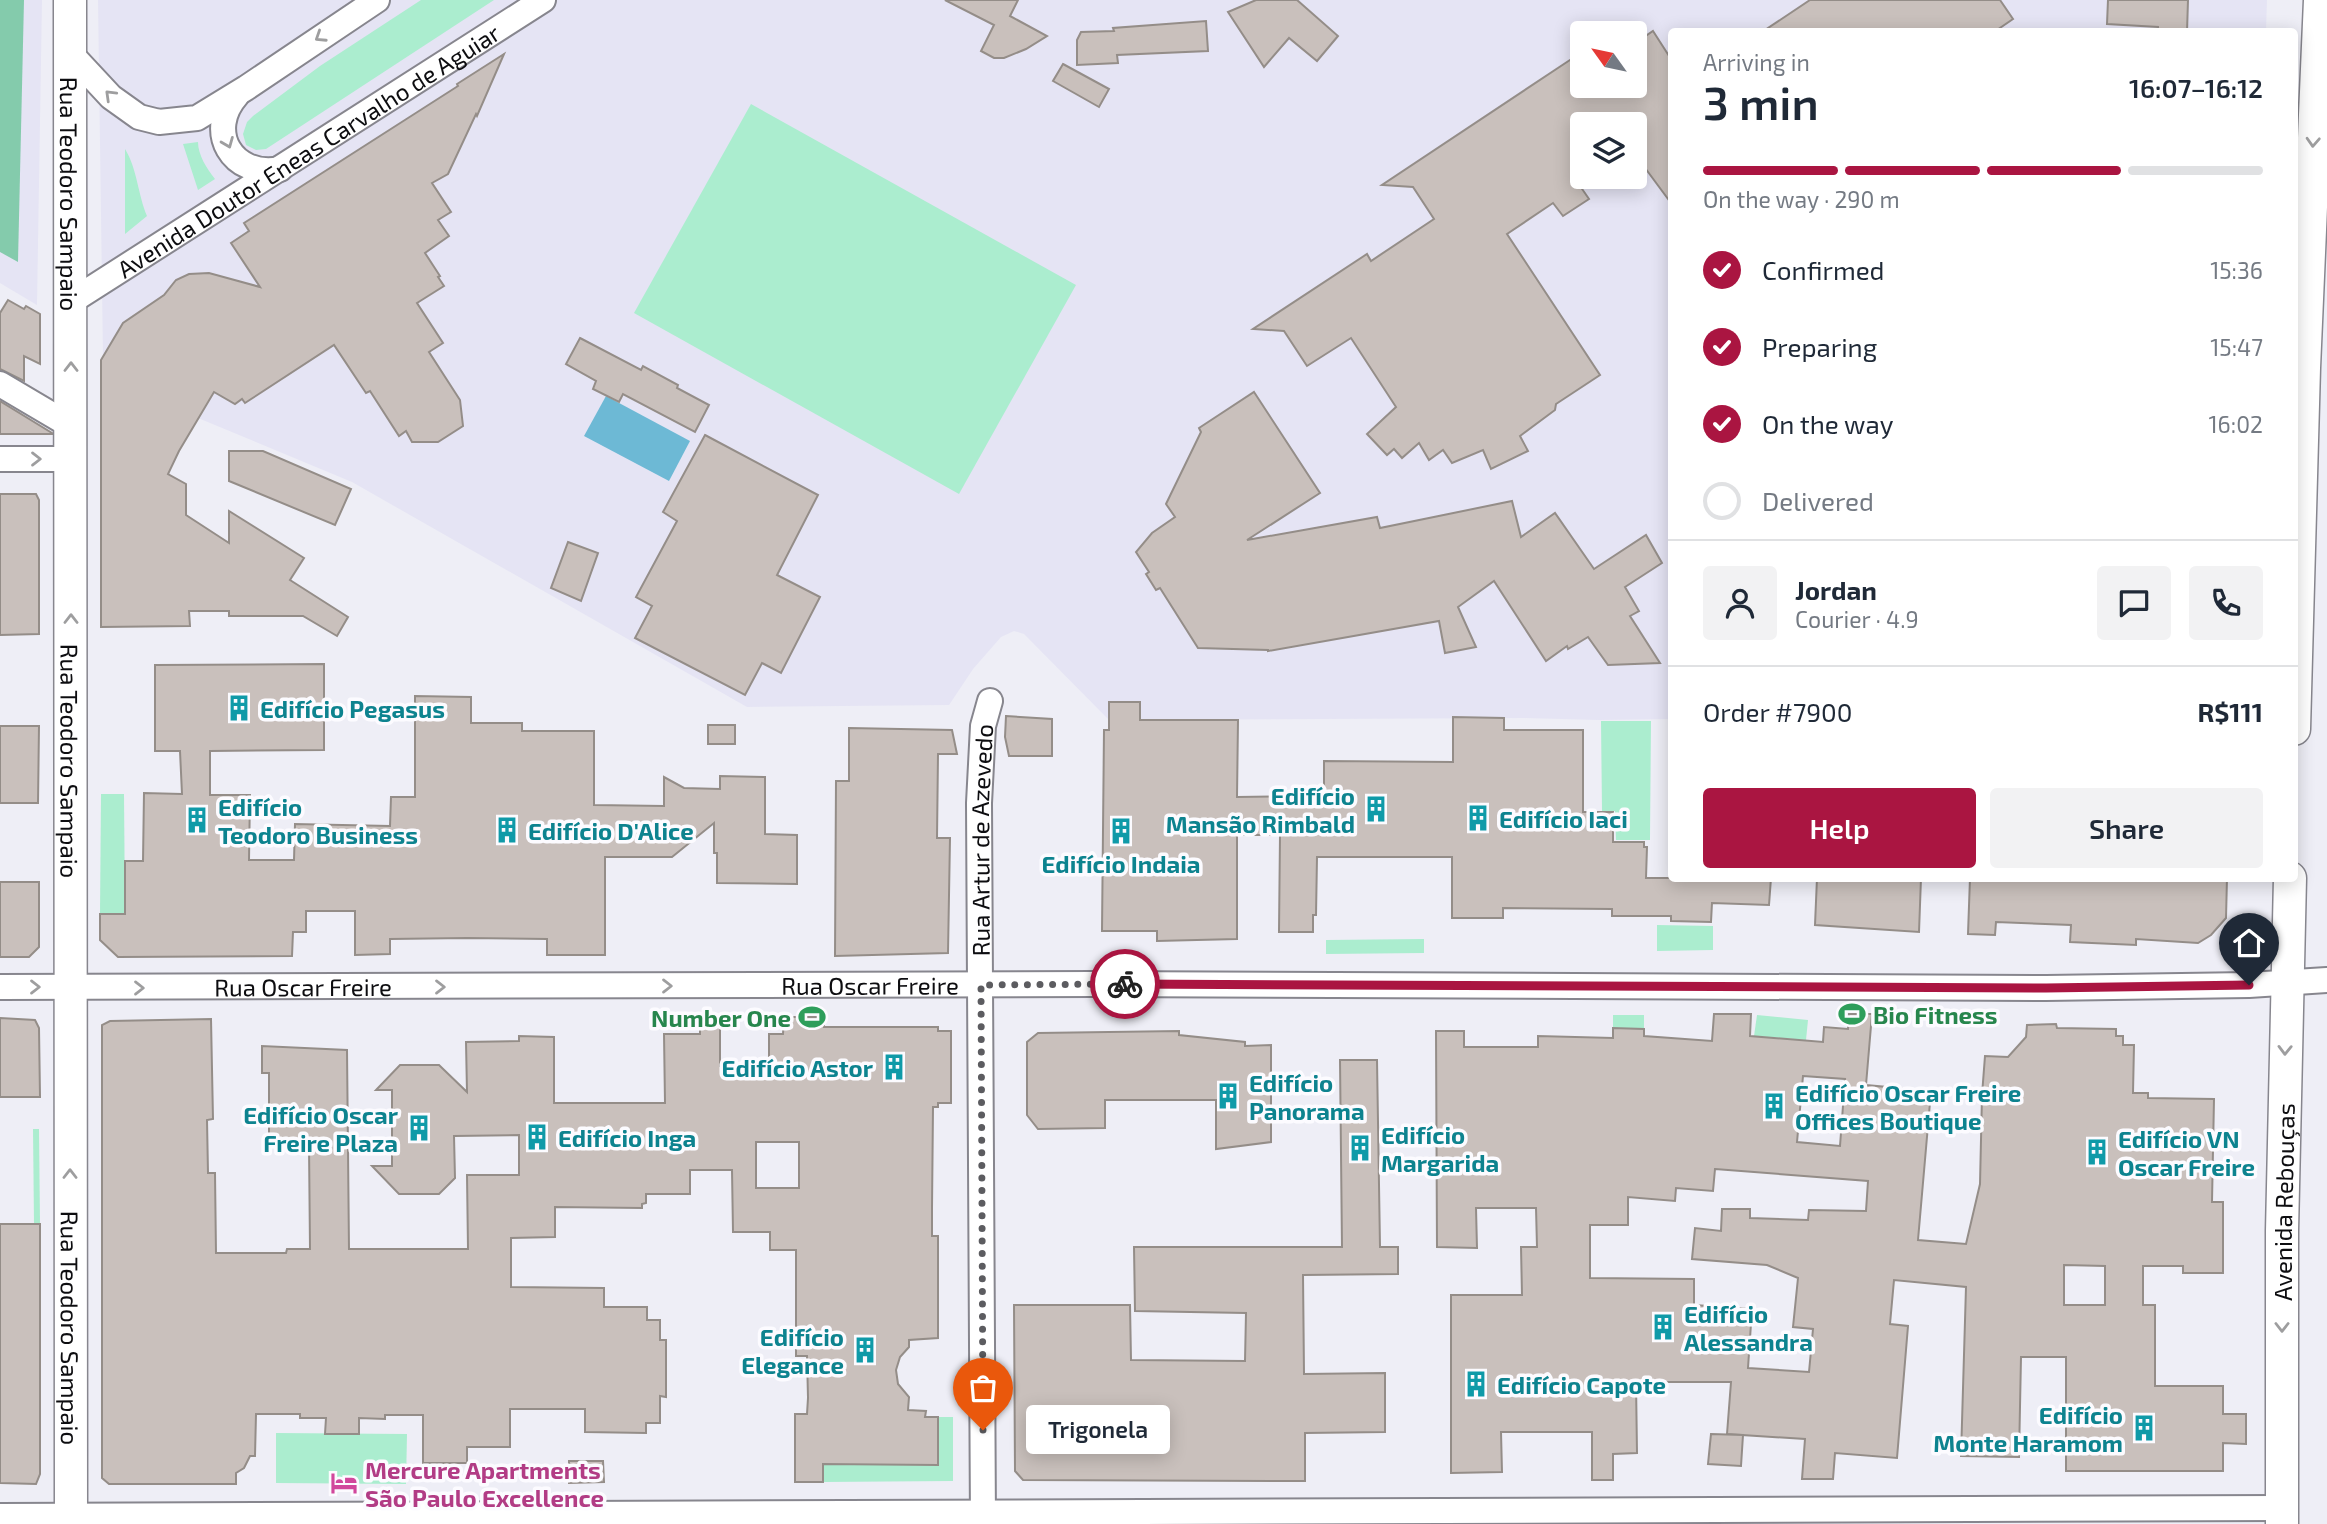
<!DOCTYPE html>
<html lang="en">
<head>
<meta charset="utf-8">
<style>
  body { margin:0; font-family:"Exo 2",sans-serif; background:#f2f2f3; color:#1f2937; height:100vh; display:flex; flex-direction:column; font-size:26px; white-space:nowrap }
  * { box-sizing:border-box; margin:0 }
  p { font-size:23px; color:#747a83 }
  .icon { flex:none; width:38px; height:38px; fill:none; stroke:currentColor; stroke-width:2; stroke-linecap:round; stroke-linejoin:round }
  .map { position:relative; flex:1; overflow:hidden }
  .details { position:absolute; left:1668px; top:28px; width:630px; height:854px; display:flex; flex-direction:column; background:#fff; border-radius:7px; box-shadow:0 4px 18px #0003 }
  .details>* { flex:none }
  .needle { width:46px; rotate:303deg }
  .controls { position:absolute; left:1570px; top:21px; display:grid; gap:14px }
  .controls a { display:grid; place-items:center; width:77px; height:77px; border-radius:7px; background:#fff; box-shadow:0 4px 18px #0003; font-size:35px }
  .pin { position:absolute; display:grid; place-items:center; width:60px; height:60px; color:#fff; margin:-72px -30px; border-radius:50% 50% 50% 0; rotate:-45deg; box-shadow:0 0 7px #0007 }
  .pin .icon { rotate:45deg }
  .courier { position:absolute; display:grid; place-items:center; width:70px; height:70px; margin:-35px; border:5px solid #aa1541; border-radius:50%; background:#fff; color:#222; box-shadow:0 2px 9px #0007 }
  .bubble { position:absolute; height:49px; border-radius:7px; background:#fff; box-shadow:0 4px 18px #0003; font-size:23px; font-weight:600; line-height:49px; text-align:center }
  .overview em { font-style:normal; font-weight:600 }
  .overview div { display:flex; flex-direction:column-reverse }
  .overview { display:flex; align-items:center; justify-content:space-between; height:119px; padding:0 35px }
  h1 { font-size:46px; font-weight:600; line-height:52px }
  .bar { display:grid; grid-template-columns:repeat(4,1fr); gap:10px 7px; align-content:center; height:84px; padding:0 35px }
  .bar i { height:9px; border-radius:5px; background:#e0e1e3 }
  .bar .on { background:#aa1541 }
  .bar p { grid-column:span 4 }
  .line { display:flex; align-items:center; gap:18px; padding:0 35px; border-top:2px solid #e0e1e3 }
  .line div { flex:1 }
  .round { display:grid; place-items:center; flex:none; width:74px; height:74px; border-radius:7px; background:#f2f2f3 }
  ol { padding:0 35px; list-style:none }
  li { display:flex; align-items:center; gap:21px; height:77px }
  li p { margin-inline-start:auto }
  li .icon { padding:7px; border-radius:50%; background:#aa1541; color:#fff; stroke-width:4 }
  li:last-child { color:#747a83 }
  li i { width:38px; height:38px; border:4px solid #e0e1e3; border-radius:50% }
  .primary-button { display:flex; gap:14px; margin-top:auto; padding:14px 35px }
  .primary-button a { flex:1; height:80px; border-radius:7px; background:#aa1541; color:#fff; font-size:28px; font-weight:600; line-height:80px; text-align:center }
  .primary-button a+a { background:#f2f2f3; color:#1f2937 }
  .map>svg:first-child { display:block }
  .built { fill:#e5e4f4; fill-rule:evenodd }
  .green { fill:#abedcf }
  .forest { fill:#84cbac }
  .water { fill:#6db9d5 }
  .building { fill:#c9c0bc; stroke:#948d88; stroke-width:2; fill-rule:evenodd }
  .lines { fill:none; stroke-linecap:round; stroke-linejoin:round }
  .minor-casing { stroke:#87868e; stroke-width:28 }
  .major-casing { stroke:#87868e; stroke-width:35 }
  .minor { stroke:#fff; stroke-width:24 }
  .major { stroke:#fff; stroke-width:32 }
  .oneway { stroke:#9e9e9f }
  .done { stroke:#5c5c60; stroke-width:7; stroke-dasharray:0 12.6 }
  .route { stroke:#aa1541; stroke-width:9 }
  .labels { text-anchor:middle; dominant-baseline:central; stroke-width:7; stroke-linejoin:round; paint-order:stroke }
  .street-label { font-size:24px; fill:#0d0d10; stroke:#fcfbff }
  .culture-label { font-size:24px; font-weight:bold; fill:#0d838f; stroke:#fcfbff; text-anchor:start }
  .leisure-label { font-size:24px; font-weight:bold; fill:#27864d; stroke:#fcfbff; text-anchor:start }
  .hotel-label { font-size:24px; font-weight:bold; fill:#b23c85; stroke:#fcfbff; text-anchor:start }
</style>
</head>
<body>
<div class="map">
<svg width="2327" height="1524" viewBox="0 0 2327 1524">
  <rect width="100%" height="100%" fill="#eeeef6"/>
  <g class="built">
    <polygon points="0,0 42,0 37,305 0,283"/>
    <path d="M98 0H2267L2266 31 1671 32V719L1599 720 1524 718 1109 720 1024 634 1014 631 1001 637 973 669 949 705 747 707 352 482 198 418 103 357ZM1582 33H1634V86H1582ZM1582 124H1634V177H1582Z"/>
  </g>
  <g class="green">
    <polygon points="421,0 494,0 266,149 256,150 246,145 243,134 247,122 253,116 320,66"/>
    <polygon points="751,104 1076,285 959,494 634,313"/>
    <path d="M198 142C198 155 207 169 215 179L198 190 183 144Z"/>
    <path d="M125 149C137 168 138 195 147 216L125 234Z"/>
    <polygon points="1601,721 1651,721 1650,840 1616,840 1615,811 1602,811"/>
    <polygon points="101,794 124,794 125,914 100,914"/>
    <polygon points="1657,925 1713,926 1713,950 1657,951"/>
    <polygon points="1424,939 1424,953 1326,954 1326,940"/>
    <polygon points="1613,1015 1644,1015 1644,1029 1613,1028"/>
    <polygon points="1757,1015 1808,1020 1806,1040 1754,1036"/>
    <polygon points="33,1129 39,1129 40,1224 34,1224"/>
    <polygon points="938,1417 953,1417 953,1481 823,1482 823,1464 938,1465"/>
    <polygon points="276,1433 407,1434 406,1484 276,1483"/>
  </g>
  <polygon class="forest" points="0,0 24,0 18,262 0,252"/>
  <polygon class="water" points="606,396 690,441 669,481 584,436"/>
  <g class="building">
    <polygon points="945,0 1018,0 1010,16 1047,36 1026,49 1004,58 994,58 981,51 994,25"/>
    <polygon points="1256,0 1297,0 1338,36 1317,61 1289,38 1264,67 1228,12"/>
    <polygon points="1810,0 2000,0 2013,19 1994,32 1762,32"/>
    <polygon points="2108,0 2188,0 2187,32 2158,32 2158,27 2107,24"/>
    <polygon points="1206,21 1208,51 1117,55 1118,63 1077,65 1077,40 1081,32 1114,31 1113,28"/>
    <polygon points="1653,31 1671,59 1671,203 1634,153 1634,124 1582,124 1582,185 1580,186 1589,199 1563,216 1553,203 1507,234 1600,375 1556,404 1555,410 1520,436 1528,451 1491,469 1483,450 1452,463 1443,450 1429,460 1419,443 1402,458 1394,449 1387,455 1367,434 1396,407 1351,338 1307,366 1284,331 1253,329 1367,254 1371,261 1434,219 1413,187 1382,185 1582,52 1582,86 1634,86 1634,44"/>
    <polygon points="504,54 477,116 476,114 448,174 432,183 451,212 438,220 449,236 425,253 440,276 438,277 444,286 417,303 443,343 429,352 460,400 463,426 438,442 412,442 406,431 399,436 370,391 366,393 334,345 245,403 242,399 235,404 214,392 179,451 168,474 186,484 186,515 229,543 229,511 304,558 290,580 348,617 337,636 303,616 229,616 229,611 189,611 190,626 101,627 101,360 123,323 164,295 176,280 189,274 209,273 260,287 231,243 249,231 244,223 458,86 457,84"/>
    <polygon points="1063,64 1109,89 1099,107 1053,81"/>
    <polygon points="8,300 24,309 26,306 40,314 40,364 24,356 24,381 0,369 0,313"/>
    <polygon points="580,338 641,370 643,366 678,385 677,388 709,405 695,432 623,394 619,402 593,389 596,381 566,364"/>
    <polygon points="1254,392 1320,493 1247,540 1377,517 1380,528 1512,501 1521,537 1555,513 1594,569 1646,535 1662,563 1625,587 1639,611 1630,616 1660,663 1608,665 1588,637 1568,649 1567,646 1546,661 1494,581 1458,607 1476,647 1445,653 1439,621 1268,651 1268,650 1198,648 1160,588 1156,590 1146,574 1149,572 1136,552 1152,533 1175,517 1166,504 1201,432 1199,428"/>
    <polygon points="0,401 52,433 52,434 0,434"/>
    <polygon points="705,435 818,495 777,575 820,597 781,673 762,663 745,695 635,638 652,606 636,597 677,521 663,512"/>
    <polygon points="229,451 263,451 351,489 335,525 229,481"/>
    <polygon points="0,494 36,494 39,500 39,634 0,635"/>
    <polygon points="568,542 598,553 581,601 551,588"/>
    <polygon points="324,664 324,750 210,751 210,795 250,795 249,860 294,860 295,824 390,826 391,797 415,797 415,696 471,697 471,723 522,723 522,731 594,731 594,805 664,806 664,777 684,788 720,789 720,776 765,777 765,834 797,835 797,884 717,883 717,853 714,853 714,823 672,857 605,857 605,955 547,955 547,939 467,938 390,939 390,954 355,955 355,911 306,911 306,932 293,932 292,956 118,957 100,940 100,914 125,914 125,861 143,861 144,793 182,794 180,751 155,751 155,665"/>
    <polygon points="1109,702 1140,702 1140,720 1238,720 1237,797 1324,796 1324,761 1453,762 1453,717 1504,718 1504,730 1583,730 1583,812 1613,812 1613,842 1644,842 1644,847 1647,847 1646,878 1771,878 1769,905 1712,903 1711,922 1671,921 1671,916 1612,916 1612,909 1503,908 1503,918 1452,918 1452,857 1317,857 1316,915 1313,915 1313,932 1279,932 1280,835 1237,835 1237,939 1157,941 1157,931 1102,931 1104,730 1109,730"/>
    <polygon points="1006,716 1052,719 1052,756 1009,756 1005,737"/>
    <rect x="708" y="725" width="27" height="19"/>
    <polygon points="0,726 39,726 38,803 0,803"/>
    <polygon points="849,728 952,730 957,754 938,754 937,838 950,838 948,953 835,956 836,781 849,781"/>
    <polygon points="1817,878 1921,878 1919,932 1815,925"/>
    <polygon points="1970,878 2227,878 2226,918 2211,935 2198,943 2136,939 2136,945 2070,942 2071,925 1996,922 1995,935 1968,934"/>
    <polygon points="0,882 39,882 39,947 29,957 0,957"/>
    <path d="M1714 1014H1751L1750 1036 1823 1042 1824 1027 1848 1029 1849 1014H1872L1866 1085 1931 1091 1918 1240 1966 1244 1980 1184 1982 1095 1985 1056 2008 1057 2026 1037 2027 1025 2056 1024 2057 1028 2116 1029V1036H2123V1045H2134L2133 1093H2148V1098L2214 1099 2212 1202H2223V1273H2183V1266H2143V1305H2155V1386H2223V1414H2246V1444L2223 1443V1471H2066V1357H2021L2019 1457 1961 1456 1966 1287 1894 1280 1890 1324 1908 1326 1897 1458 1835 1453 1833 1479H1802L1805 1439 1727 1434 1731 1382H1636L1637 1453 1613 1454V1480H1592V1432H1501L1502 1472 1451 1473V1295H1522L1521 1247H1537L1536 1208H1476L1477 1248 1437 1247 1436 1031H1464V1047H1538V1036L1613 1038V1028L1644 1029V1036L1712 1041ZM1803 1076 1845 1079 1840 1146 1797 1142ZM1715 1169 1868 1181 1866 1211 1809 1210 1808 1220 1750 1218V1209H1722L1721 1231 1695 1228 1692 1259 1767 1265 1798 1278 1793 1327 1813 1329 1809 1372 1748 1368 1752 1309 1694 1305V1279L1590 1278V1225H1628V1197L1675 1201 1676 1188 1713 1191ZM2064 1265 2105 1266V1305H2064Z"/>
    <path d="M700 1017H720V1066H769V1034H783L784 1017H824V1027H938V1031H951V1103H938V1107H933L932 1208V1236H938V1338L909 1340V1347L900 1357 896 1370 898 1384 909 1397 908 1410 926 1411 925 1417H938V1465L823 1464V1482H795V1414H807L808 1398 807 1356H796V1250H770V1232H733L732 1170H690V1194H646V1203L642 1204V1208L555 1207V1237L511 1238V1287L604 1288V1307H647V1320H660V1340H666V1397L660 1396V1423H646V1433L585 1432V1409H510V1447H467V1463H423V1415H385V1419L359 1418V1434H325L326 1418H300V1414H256L255 1456H250L244 1468 236 1473V1484H109L102 1478V1025L110 1021 211 1019 213 1119 207 1120 208 1173H215L216 1253H286L287 1249H310L309 1145 269 1146V1073H262V1046L347 1050 349 1249H468L467 1175H519V1135L454 1136 455 1178 439 1194H399L372 1166H392V1090H376L400 1065H439L467 1092 466 1042 519 1041V1036L554 1037V1103H665L664 1034H700ZM756 1142H799V1188H756Z"/>
    <polygon points="0,1018 35,1020 39,1028 40,1097 0,1097"/>
    <polygon points="1179,1031 1179,1035 1245,1042 1245,1046 1271,1045 1271,1142 1216,1149 1216,1100 1105,1100 1105,1128 1038,1129 1027,1115 1027,1042 1038,1033"/>
    <polygon points="1340,1060 1377,1060 1380,1247 1398,1247 1398,1274 1303,1275 1304,1374 1385,1373 1385,1432 1305,1433 1305,1481 1023,1480 1015,1471 1014,1305 1130,1305 1131,1360 1245,1361 1246,1313 1135,1311 1134,1247 1342,1247"/>
    <polygon points="0,1224 40,1224 40,1474 36,1484 0,1483"/>
    <polygon points="1711,1434 1743,1435 1741,1466 1708,1464"/>
    <polygon points="569,1461 603,1461 604,1482 569,1483"/>
  </g>
  <g class="lines">
    <g class="minor-casing">
      <g id="minor">
        <polyline points="70,53 111,97 139,117 159,122 197,118 246,88 377,0"/>
        <path d="M237 95C205 131 232 178 280 169"/>
        <path id="s1" d="M72 301 543 0"/>
        <polyline points="0,384 71,426"/>
        <polyline points="0,459 71,459"/>
        <path id="s2" d="M0 987 1094 984 2046 988 2249 985 2327 980"/>
        <polyline points="0,1516 2281,1508"/>
        <path id="s3" d="M983 1524 979 803 983 726 990 701"/>
      </g>
    </g>
    <g class="major-casing">
      <g id="major">
        <path id="s4" d="M70 0 71 1524"/>
        <polyline points="2294,729 2304,368 2320,0"/>
        <path id="s5" d="M2282 1524V1231L2290 878"/>
      </g>
    </g>
    <use href="#minor" class="minor"/>
    <use href="#major" class="major"/>
  </g>
  <defs><path id="oneway-chevron" d="M-2-3.5L2.5 0L-2 3.5" fill="none" stroke-width="1.6" stroke-linecap="round" stroke-linejoin="round" transform="scale(1.75)"/></defs>
  <g class="oneway">
    <use href="#oneway-chevron" transform="translate(320 37) rotate(147)"/>
    <use href="#oneway-chevron" transform="translate(110 95) rotate(-136)"/>
    <use href="#oneway-chevron" transform="translate(2313 142) rotate(93)"/>
    <use href="#oneway-chevron" transform="translate(228 143) rotate(68)"/>
    <use href="#oneway-chevron" transform="translate(71 367) rotate(-90)"/>
    <use href="#oneway-chevron" transform="translate(36 459)"/>
    <use href="#oneway-chevron" transform="translate(71 619) rotate(-90)"/>
    <use href="#oneway-chevron" transform="translate(667 986)"/>
    <use href="#oneway-chevron" transform="translate(35 987)"/>
    <use href="#oneway-chevron" transform="translate(440 987)"/>
    <use href="#oneway-chevron" transform="translate(139 988)"/>
    <use href="#oneway-chevron" transform="translate(2285 1050) rotate(91)"/>
    <use href="#oneway-chevron" transform="translate(70 1174) rotate(-90)"/>
    <use href="#oneway-chevron" transform="translate(2282 1327) rotate(90)"/>
  </g>
  <g class="lines">
    <polyline class="done" points="983,1430 981,985 1125,984"/>
    <polyline class="route" points="1125,984 2046,988 2249,985"/>
  </g>
  <defs>
    <g id="building-bare" transform="scale(2.1)"><path d="M-4-6H4V6H1V3H-1V6H-4ZM-2.5-4.3h1.7v1.8h-1.7ZM.8-4.3h1.7v1.8H.8ZM-2.5-1h1.7V.8h-1.7ZM.8-1h1.7V.8H.8Z" fill="#0f9aa8" stroke="#fcfbff" stroke-width="2.5" paint-order="stroke"/></g>
    <g id="stadium-bare" transform="scale(2.1)"><path d="M0-5a6.5 5 0 1 0 0 10a6.5 5 0 1 0 0-10ZM-3.5-1.8h7v3.6h-7Z" fill="#2e9e5b" stroke="#fcfbff" stroke-width="2.5" paint-order="stroke"/></g>
    <g id="hotel-bare" transform="scale(2.1)"><path d="M-6-4.5h1.5V1H6V5H4.5V3h-9V5H-6ZM-4 0a1.8 1.8 0 1 1 3.6 0ZM.5 0V-2.5h3Q6-2.5 6 0Z" fill="#d1479c" stroke="#fcfbff" stroke-width="2.5" paint-order="stroke"/></g>
  </defs>
  <g fill-rule="evenodd">
    <use href="#building-bare" x="239" y="708"/>
    <use href="#building-bare" x="1376" y="809"/>
    <use href="#building-bare" x="1478" y="818"/>
    <use href="#building-bare" x="197" y="820"/>
    <use href="#building-bare" x="507" y="830"/>
    <use href="#building-bare" x="1121" y="831"/>
    <use href="#stadium-bare" x="1852" y="1014"/>
    <use href="#stadium-bare" x="812" y="1017"/>
    <use href="#building-bare" x="894" y="1067"/>
    <use href="#building-bare" x="1228" y="1096"/>
    <use href="#building-bare" x="1774" y="1106"/>
    <use href="#building-bare" x="419" y="1128"/>
    <use href="#building-bare" x="537" y="1137"/>
    <use href="#building-bare" x="1360" y="1148"/>
    <use href="#building-bare" x="2097" y="1152"/>
    <use href="#building-bare" x="1663" y="1327"/>
    <use href="#building-bare" x="865" y="1350"/>
    <use href="#building-bare" x="1476" y="1384"/>
    <use href="#building-bare" x="2144" y="1428"/>
    <use href="#hotel-bare" x="344" y="1483"/>
  </g>
  <g class="labels">
    <g class="street-label">
      <text stroke="none"><textPath href="#s1" startOffset="280">Avenida Doutor Eneas Carvalho de Aguiar</textPath></text>
      <text stroke="none"><textPath href="#s4" startOffset="194">Rua Teodoro Sampaio</textPath></text>
      <text stroke="none"><textPath href="#s4" startOffset="761">Rua Teodoro Sampaio</textPath></text>
      <text stroke="none"><textPath href="#s3" startOffset="684">Rua Artur de Azevedo</textPath></text>
      <text stroke="none"><textPath href="#s2" startOffset="870">Rua Oscar Freire</textPath></text>
      <text stroke="none"><textPath href="#s2" startOffset="303">Rua Oscar Freire</textPath></text>
      <text stroke="none"><textPath href="#s5" startOffset="322">Avenida Rebouças</textPath></text>
      <text stroke="none"><textPath href="#s4" startOffset="1328">Rua Teodoro Sampaio</textPath></text>
    </g>
    <g class="culture-label">
      <text x="260" y="708">Edifício Pegasus</text>
      <text x="1355" y="795" text-anchor="end">Edifício<tspan x="1355" dy="28">Mansão Rimbald</tspan></text>
      <text x="218" y="806">Edifício<tspan x="218" dy="28">Teodoro Business</tspan></text>
      <text x="1499" y="818">Edifício Iaci</text>
      <text x="528" y="830">Edifício D'Alice</text>
      <text x="1121" y="863" text-anchor="middle">Edifício Indaia</text>
      <text x="873" y="1067" text-anchor="end">Edifício Astor</text>
      <text x="1249" y="1082">Edifício<tspan x="1249" dy="28">Panorama</tspan></text>
      <text x="1795" y="1092">Edifício Oscar Freire<tspan x="1795" dy="28">Offices Boutique</tspan></text>
      <text x="398" y="1114" text-anchor="end">Edifício Oscar<tspan x="398" dy="28">Freire Plaza</tspan></text>
      <text x="1381" y="1134">Edifício<tspan x="1381" dy="28">Margarida</tspan></text>
      <text x="558" y="1137">Edifício Inga</text>
      <text x="2118" y="1138">Edifício VN<tspan x="2118" dy="28">Oscar Freire</tspan></text>
      <text x="1684" y="1313">Edifício<tspan x="1684" dy="28">Alessandra</tspan></text>
      <text x="844" y="1336" text-anchor="end">Edifício<tspan x="844" dy="28">Elegance</tspan></text>
      <text x="1497" y="1384">Edifício Capote</text>
      <text x="2123" y="1414" text-anchor="end">Edifício<tspan x="2123" dy="28">Monte Haramom</tspan></text>
    </g>
    <g class="leisure-label">
      <text x="1873" y="1014">Bio Fitness</text>
      <text x="791" y="1017" text-anchor="end">Number One</text>
    </g>
    <g class="hotel-label">
      <text x="365" y="1469">Mercure Apartments<tspan x="365" dy="28">São Paulo Excellence</tspan></text>
    </g>
  </g>
</svg>
<div class="controls">
<a><svg class="needle" viewBox="-14 -14 28 28"><path d="M0-13l5 13h-10z" fill="#e53935"/><path d="M0 13l5-13h-10z" fill="#747a83"/></svg></a>
<a><svg class="icon" aria-label="layers" viewBox="0 0 24 24"><path d="M12 4l9 5-9 5-9-5zM3 14l9 5 9-5"/></svg></a>
</div>
<div class="pin" style="left:983px;top:1430px;background:#ea580c"><svg class="icon" aria-label="bag" viewBox="0 0 24 24"><path d="M5 8h14l-1 12H6zM9 8a3 3 0 0 1 6 0"/></svg></div>
<div class="pin" style="left:2249px;top:985px;background:#1f2937"><svg class="icon" aria-label="home" viewBox="0 0 24 24"><path d="M3 11l9-7 9 7M6 9v11h12V9"/></svg></div>
<div class="courier" style="left:1125px;top:984px"><svg class="icon" aria-label="bike" viewBox="0 0 24 24"><circle cx="6" cy="16" r="4"/><circle cx="18" cy="16" r="4"/><path d="M6 16l4-8h5l3 8M10 8l3 8H6M13 5h3"/></svg></div>
<div class="bubble" style="left:1026px;top:1405px;width:144px">Trigonela</div>
<section class="details">
<div class="overview"><div><h1>3 min</h1><p>Arriving in</p></div><em>16:07–16:12</em></div>
<div class="bar"><i class="on"></i><i class="on"></i><i class="on"></i><i></i><p>On the way · 290 m</p></div>
<ol>
<li><svg class="icon" aria-label="check" viewBox="0 0 24 24"><path d="M5 12l5 5 9-10"/></svg>Confirmed<p>15:36</p></li>
<li><svg class="icon" aria-label="check" viewBox="0 0 24 24"><path d="M5 12l5 5 9-10"/></svg>Preparing<p>15:47</p></li>
<li><svg class="icon" aria-label="check" viewBox="0 0 24 24"><path d="M5 12l5 5 9-10"/></svg>On the way<p>16:02</p></li>
<li><i></i>Delivered</li>
</ol>
<div class="line" style="height:126px"><a class="round"><svg class="icon" aria-label="person" viewBox="0 0 24 24"><circle cx="12" cy="8" r="4"/><path d="M4 21q1-7 8-7t8 7"/></svg></a><div><b>Jordan</b><p>Courier · 4.9</p></div><a class="round"><svg class="icon" aria-label="chat" viewBox="0 0 24 24"><path d="M4 5h16v11H9l-5 4z"/></svg></a><a class="round"><svg class="icon" aria-label="phone" viewBox="0 0 24 24"><path d="M5 4h4l2 5-3 2q2 4 5 5l2-3 5 2v4C11 20 4 13 5 4z"/></svg></a></div>
<div class="line" style="height:91px"><div>Order #7900</div><b>R$111</b></div>
<div class="primary-button"><a>Help</a><a>Share</a></div>
</section>
</div>
</body>
</html>
